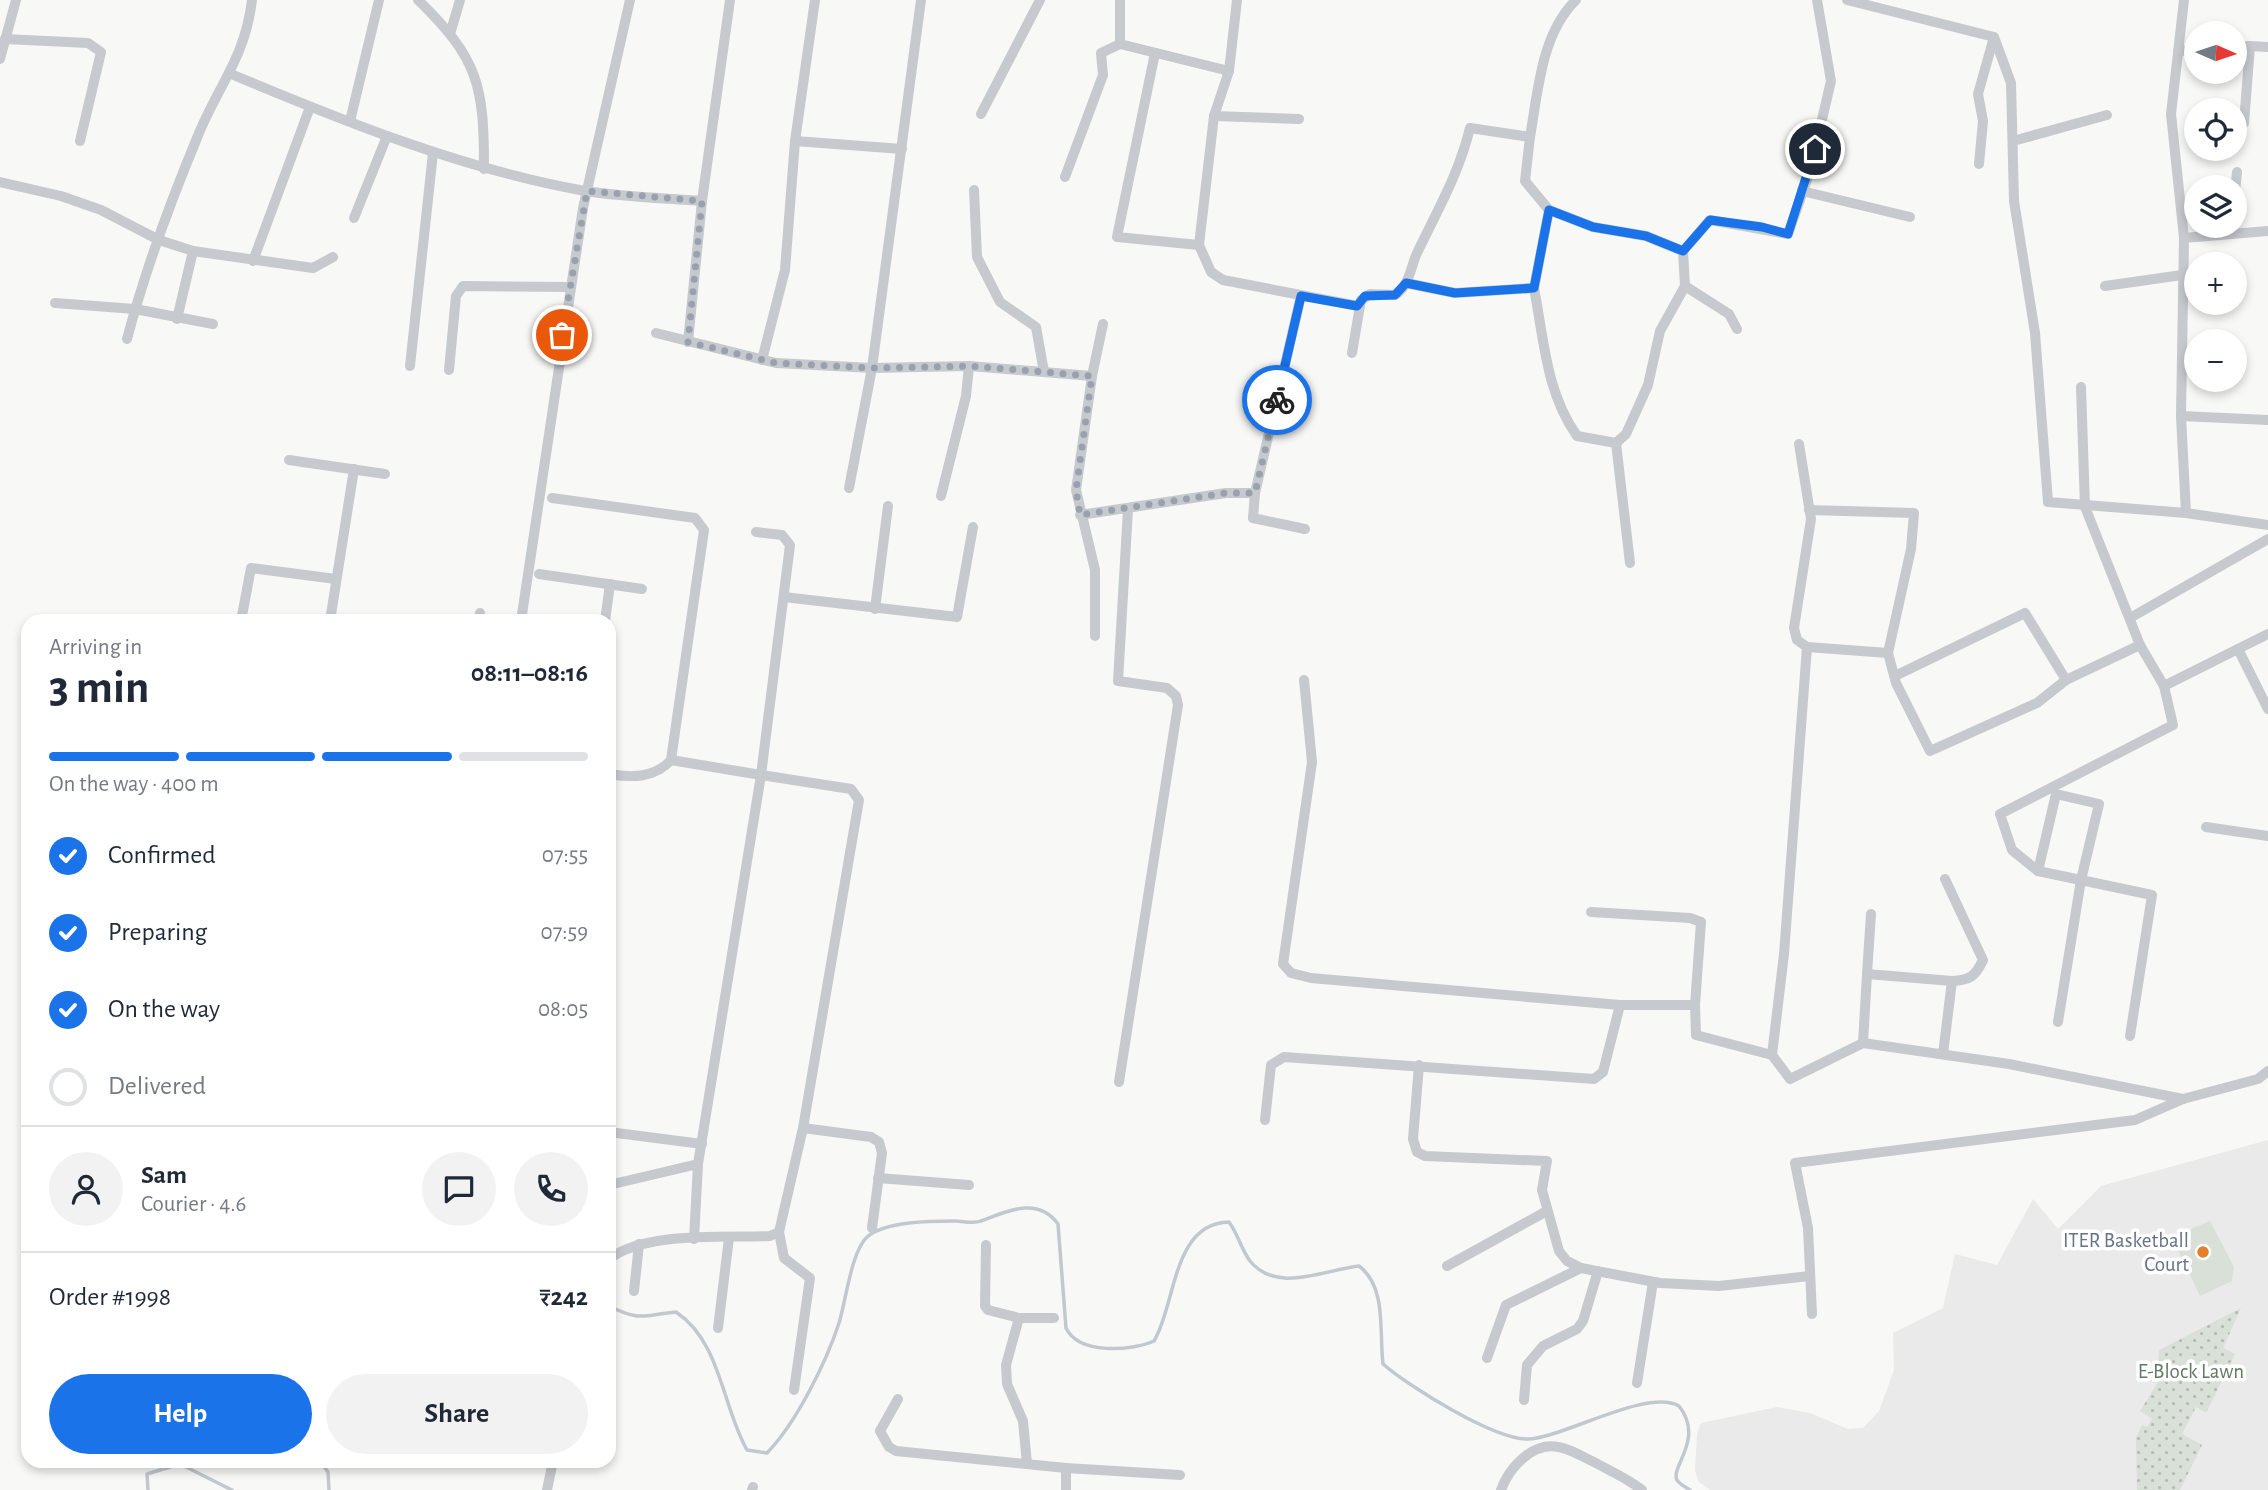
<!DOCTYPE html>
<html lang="en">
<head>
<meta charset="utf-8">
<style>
  body { margin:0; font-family:"Alegreya Sans",sans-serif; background:#f2f2f3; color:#1f2937; height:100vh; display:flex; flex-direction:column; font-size:26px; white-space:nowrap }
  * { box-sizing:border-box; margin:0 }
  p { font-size:23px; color:#747a83 }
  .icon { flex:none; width:38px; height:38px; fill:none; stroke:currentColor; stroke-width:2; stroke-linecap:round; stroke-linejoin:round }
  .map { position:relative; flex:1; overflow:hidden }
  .sheet { position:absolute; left:21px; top:614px; width:595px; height:854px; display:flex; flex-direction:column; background:#fff; border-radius:21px; box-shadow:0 4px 10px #0003 }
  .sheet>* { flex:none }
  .needle { width:46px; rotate:93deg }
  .controls { position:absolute; left:2184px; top:21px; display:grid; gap:14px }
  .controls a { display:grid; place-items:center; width:63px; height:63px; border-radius:50%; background:#fff; box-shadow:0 4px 10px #0003; font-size:35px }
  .pin { position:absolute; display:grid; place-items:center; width:60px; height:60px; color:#fff; margin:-30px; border:4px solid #fff; border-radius:50%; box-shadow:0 2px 7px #0007 }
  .courier { position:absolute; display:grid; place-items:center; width:70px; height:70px; margin:-35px; border:5px solid #1a73e8; border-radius:50%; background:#fff; color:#222; box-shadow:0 2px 9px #0007 }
  .summary em { font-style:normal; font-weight:700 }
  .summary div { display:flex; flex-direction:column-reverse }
  .summary { display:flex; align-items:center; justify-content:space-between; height:119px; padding:0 28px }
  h1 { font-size:46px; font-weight:700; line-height:52px }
  .bar { display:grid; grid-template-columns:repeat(4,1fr); gap:10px 7px; align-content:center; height:84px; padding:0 28px }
  .bar i { height:9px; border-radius:5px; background:#e0e1e3 }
  .bar .current { background:#1a73e8 }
  .bar p { grid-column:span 4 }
  .line { display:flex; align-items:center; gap:18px; padding:0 28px; border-top:2px solid #e0e1e3 }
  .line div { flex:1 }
  .round { display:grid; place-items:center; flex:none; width:74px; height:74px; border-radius:37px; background:#f2f2f3 }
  ol { padding:0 28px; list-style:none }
  li { display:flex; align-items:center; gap:21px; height:77px }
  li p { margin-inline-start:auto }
  li .icon { padding:7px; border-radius:50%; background:#1a73e8; color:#fff; stroke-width:4 }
  li:last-child { color:#747a83 }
  li i { width:38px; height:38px; border:4px solid #e0e1e3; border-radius:50% }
  .action { display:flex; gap:14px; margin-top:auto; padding:14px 28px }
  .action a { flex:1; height:80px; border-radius:42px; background:#1a73e8; color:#fff; font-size:28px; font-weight:700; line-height:80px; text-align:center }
  .action a+a { background:#f2f2f3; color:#1f2937 }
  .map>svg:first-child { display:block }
  .built { fill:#e9eae9 }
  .grass { fill:#d9e0d7 }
  .garden { fill:url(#garden-dots) }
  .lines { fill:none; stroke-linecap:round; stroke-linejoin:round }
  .stream { stroke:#c1c8cf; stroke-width:3.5 }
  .street { stroke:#c6c9cd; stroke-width:10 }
  .done { stroke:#9aa1ae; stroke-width:7; stroke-dasharray:0 12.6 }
  .route { stroke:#1a73e8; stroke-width:9 }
  .poi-dot { fill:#e47f2a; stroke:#fff; stroke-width:2.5 }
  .labels { text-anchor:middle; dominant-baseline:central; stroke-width:7; stroke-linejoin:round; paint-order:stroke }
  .poi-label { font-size:21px; fill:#677287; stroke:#fff; text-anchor:end }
  .park-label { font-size:21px; fill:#627963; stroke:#fff }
</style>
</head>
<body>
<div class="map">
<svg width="2268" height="1490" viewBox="0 0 2268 1490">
  <defs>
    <pattern id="garden-dots" width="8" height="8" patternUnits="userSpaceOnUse" patternTransform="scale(1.75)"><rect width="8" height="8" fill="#d9e0d7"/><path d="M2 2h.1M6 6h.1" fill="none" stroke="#b4bab4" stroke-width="1.8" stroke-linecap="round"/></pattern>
  </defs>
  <rect width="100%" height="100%" fill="#f8f9f6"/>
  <polygon class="built" points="2268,1140 2268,1490 1710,1490 1699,1482 1695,1471 1697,1434 1701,1423 1777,1407 1810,1413 1848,1429 1863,1428 1879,1411 1894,1370 1893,1333 1943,1308 1955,1254 1997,1265 2033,1199 2058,1229 2101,1186"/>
  <polygon class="grass" points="2210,1221 2234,1267 2232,1281 2200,1296 2172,1237"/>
  <polygon class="garden" points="2241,1308 2223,1348 2235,1354 2206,1413 2196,1407 2182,1434 2202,1445 2180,1490 2137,1490 2136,1438 2142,1425 2147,1427 2152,1419 2140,1411 2157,1384 2159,1350"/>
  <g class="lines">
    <g class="stream">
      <path d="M609 1306C641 1322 643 1315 676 1312 721 1342 722 1406 747 1450L767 1453C796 1423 826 1363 839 1323 846 1301 851 1252 867 1237 885 1221 932 1221 955 1221 963 1221 974 1224 981 1221 1007 1211 1038 1196 1058 1224L1066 1328C1079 1355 1131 1351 1154 1341 1176 1305 1172 1223 1229 1222 1238 1234 1241 1249 1250 1261 1277 1294 1323 1270 1359 1266 1387 1287 1379 1332 1383 1364 1408 1386 1496 1441 1529 1439 1565 1437 1647 1388 1679 1406 1705 1439 1670 1467 1677 1480 1679 1484 1686 1487 1690 1490"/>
      <polyline points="320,1461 328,1472 329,1490"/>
      <polyline points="148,1490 147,1474 180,1464 232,1490"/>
    </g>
    <g class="street">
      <path d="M418 0C479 59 484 86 484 169"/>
      <polyline points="1847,0 1994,37 1978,94 1983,121 1979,164"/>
      <polyline points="2184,0 2171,114 2184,238 2181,416 2186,513 2268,525"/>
      <polyline points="450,34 460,0"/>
      <polyline points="1994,37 2011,83 2014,201 2035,333 2048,502 2186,513"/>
      <polyline points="5,39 88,43 101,52 80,141"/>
      <polyline points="1120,44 1229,71 1237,0"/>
      <polyline points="2235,47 2250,46"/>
      <polyline points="2178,51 2196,50"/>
      <polyline points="1155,53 1117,237 1199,245"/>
      <polyline points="0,59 16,0"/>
      <polyline points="1229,71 1214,116 1199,245 1211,272 1223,280 1358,306"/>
      <path d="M231 74C346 122 462 169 585 191 623 197 663 198 702 201"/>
      <polyline points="981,114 1040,0"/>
      <polyline points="1214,116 1299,119"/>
      <polyline points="350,121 379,0"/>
      <polyline points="2244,123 2250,46 2268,47"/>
      <polyline points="1530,137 1525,181 1549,210 1593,227 1646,236 1683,251"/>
      <polyline points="795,141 902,149"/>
      <polyline points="2013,141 2107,115"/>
      <polyline points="1065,177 1103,75 1101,53 1120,44 1120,0"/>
      <polyline points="0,182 61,196 101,210 159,240 193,251 313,268 333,257"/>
      <polyline points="974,190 977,257 1000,302 1036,327 1044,372"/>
      <polyline points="1802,191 1910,217"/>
      <polyline points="2235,192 2237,172"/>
      <polyline points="354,218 387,136"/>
      <polyline points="2184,238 2268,231"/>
      <polyline points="253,261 310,107"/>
      <path d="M1406 283 1455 293 1534 288C1544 340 1546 392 1577 436L1616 443 1626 434 1648 385 1660 331 1685 286 1683 251 1710 220 1788 234 1810 171 1831 81 1817 0"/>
      <polyline points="1685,286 1729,314 1737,329"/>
      <polyline points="2105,286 2182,275"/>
      <polyline points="1534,288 1549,210"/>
      <polyline points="55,303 135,309 213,324"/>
      <polyline points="177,319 193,251"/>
      <polyline points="656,333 776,363 872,368 921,0"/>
      <path d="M127 339C145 271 170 203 197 138 217 87 245 59 252 0"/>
      <polyline points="688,342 702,201 730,0"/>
      <path d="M1352 353 1361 300 1370 294 1395 295C1409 287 1411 266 1417 253 1438 209 1458 176 1470 128L1530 137C1538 92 1541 34 1576 0"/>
      <polyline points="762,360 785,270 795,141 815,0"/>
      <polyline points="410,366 433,153"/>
      <polyline points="449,370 456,296 463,286 569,287"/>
      <polyline points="2081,387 2085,507 2140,645 2164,686 2268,634"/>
      <polyline points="2181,416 2268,420"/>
      <polyline points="1616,443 1630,563"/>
      <polyline points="289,460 385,474"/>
      <polyline points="849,488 872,368 969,366 1092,376"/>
      <polyline points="1255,493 1301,296"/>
      <polyline points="941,496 966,396 969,366"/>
      <path d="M552 498 695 518 704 530 671 760C655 778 632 778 609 774"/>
      <polyline points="1809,510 1914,513 1911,549 1888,653"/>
      <polyline points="1080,515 1226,493 1255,493 1253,518 1305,529"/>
      <polyline points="539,574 642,589"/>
      <polyline points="784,597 957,617 973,527"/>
      <polyline points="875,609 888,506"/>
      <polyline points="2130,618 2268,539"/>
      <polyline points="241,621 251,568 336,579"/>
      <polyline points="330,621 354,469"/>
      <polyline points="479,621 480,613"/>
      <polyline points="521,621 583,208 630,0"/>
      <polyline points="605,621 610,584"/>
      <polyline points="1095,636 1095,570 1076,490 1092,376 1103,324"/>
      <polyline points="1807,647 1888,653 1896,683 1930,751 2037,703 2066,680 2140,645"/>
      <polyline points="2238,649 2268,709"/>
      <polyline points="1895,676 2025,613 2066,680"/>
      <polyline points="1304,680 1312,762 1283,964 1291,973 1311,978 1620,1005 1695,1005 1696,1035 1772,1055 1790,1079 1863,1043 2009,1064 2183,1099"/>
      <polyline points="671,760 761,775 698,1164 694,1239"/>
      <polyline points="2206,827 2268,836"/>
      <polyline points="2038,871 2056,794 2099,804 2081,880 2058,1022"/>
      <polyline points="1591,912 1690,918 1701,922 1695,1005"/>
      <polyline points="1867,974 1871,914"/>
      <polyline points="2130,1036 2152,895 2038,871 2012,850 2000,814 2173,725 2164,686"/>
      <polyline points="1863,1043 1867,974 1952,981"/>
      <path d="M1943 1054 1952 981C1970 980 1975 977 1983 960L1945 879"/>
      <polyline points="1772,1055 1784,954 1807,647 1797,640 1794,628 1811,519 1799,444"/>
      <polyline points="1419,1065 1413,1139 1417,1152 1425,1156 1547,1161 1542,1190 1559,1251 1567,1261 1581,1268 1660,1283 1719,1286 1810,1276"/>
      <polyline points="1119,1082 1178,705 1176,696 1167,688 1118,681 1128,509"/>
      <polyline points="1265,1120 1271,1065 1284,1057 1594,1079 1603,1072 1620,1005"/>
      <polyline points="803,1128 871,1137 879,1142 882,1153 872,1228"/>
      <polyline points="609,1132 702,1144"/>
      <polyline points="878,1178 969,1185"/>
      <polyline points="609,1185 698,1164"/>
      <polyline points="779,1232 784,1258 810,1278 794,1390"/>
      <polyline points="986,1245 985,1306 988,1310 1019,1318 1054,1318"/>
      <path d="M609 1259C645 1231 725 1238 770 1236L779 1232 803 1128 859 800 851 789 761 775 790 545 782 535 756 532"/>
      <polyline points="1447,1266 1547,1211"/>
      <polyline points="634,1291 639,1244"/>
      <polyline points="1812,1314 1808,1228 1795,1163 2135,1120 2183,1099 2258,1079 2268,1071"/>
      <polyline points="1019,1318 1006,1365 1007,1384 1023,1421 1027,1464"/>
      <polyline points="718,1328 729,1238"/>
      <polyline points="1487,1358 1506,1305 1581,1268"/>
      <polyline points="1637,1383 1653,1282"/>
      <polyline points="898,1399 880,1431 889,1447 896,1451 1066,1468 1180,1475"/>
      <polyline points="1524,1400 1527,1365 1543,1346 1577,1329 1583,1321 1598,1271"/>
      <polyline points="547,1490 553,1461"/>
      <polyline points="752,1490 753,1487"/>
      <polyline points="1066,1490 1066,1468"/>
      <path d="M1501 1490C1509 1468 1532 1442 1558 1447 1571 1449 1583 1457 1594 1462 1610 1471 1627 1478 1642 1490"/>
    </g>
  </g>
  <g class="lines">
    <polyline class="done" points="562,335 587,191 702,201 688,342 776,363 872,368 969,366 1092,376 1076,490 1080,515 1226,493 1255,493 1277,400"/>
    <polyline class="route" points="1277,400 1301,296 1357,306 1365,296 1395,295 1406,283 1455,293 1534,288 1549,210 1593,227 1646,236 1683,251 1710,220 1762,227 1788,234 1815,149"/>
  </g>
  <circle class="poi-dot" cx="2203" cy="1252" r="7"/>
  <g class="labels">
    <g class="poi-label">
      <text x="2189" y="1240">ITER Basketball<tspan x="2189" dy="24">Court</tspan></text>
    </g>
    <g class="park-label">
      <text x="2191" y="1371">E-Block Lawn</text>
    </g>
  </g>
</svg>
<div class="controls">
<a><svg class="needle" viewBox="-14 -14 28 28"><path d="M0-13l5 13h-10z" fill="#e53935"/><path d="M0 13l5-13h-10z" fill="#747a83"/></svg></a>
<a><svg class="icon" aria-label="locate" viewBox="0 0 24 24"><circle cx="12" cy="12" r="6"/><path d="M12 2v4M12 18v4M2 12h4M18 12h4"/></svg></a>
<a><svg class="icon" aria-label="layers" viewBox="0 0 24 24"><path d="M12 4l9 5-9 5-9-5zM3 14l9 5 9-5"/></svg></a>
<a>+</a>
<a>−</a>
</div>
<div class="pin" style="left:562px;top:335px;background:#ea580c"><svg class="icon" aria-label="bag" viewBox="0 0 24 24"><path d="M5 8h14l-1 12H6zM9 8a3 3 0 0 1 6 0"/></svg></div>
<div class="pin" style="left:1815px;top:149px;background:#1f2937"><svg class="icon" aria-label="home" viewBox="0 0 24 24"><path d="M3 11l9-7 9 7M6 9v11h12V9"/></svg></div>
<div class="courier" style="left:1277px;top:400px"><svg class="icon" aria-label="bike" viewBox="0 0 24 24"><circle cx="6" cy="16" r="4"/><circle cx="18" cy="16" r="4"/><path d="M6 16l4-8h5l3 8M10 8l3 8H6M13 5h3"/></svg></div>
<section class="sheet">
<div class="summary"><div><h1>3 min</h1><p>Arriving in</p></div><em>08:11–08:16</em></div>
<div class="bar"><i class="current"></i><i class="current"></i><i class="current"></i><i></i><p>On the way · 400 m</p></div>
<ol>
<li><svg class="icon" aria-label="check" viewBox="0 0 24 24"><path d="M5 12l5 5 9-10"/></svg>Confirmed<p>07:55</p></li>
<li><svg class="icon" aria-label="check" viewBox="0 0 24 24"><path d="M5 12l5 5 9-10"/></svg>Preparing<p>07:59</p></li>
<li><svg class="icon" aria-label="check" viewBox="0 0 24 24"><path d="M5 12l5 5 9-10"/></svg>On the way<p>08:05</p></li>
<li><i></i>Delivered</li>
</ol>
<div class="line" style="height:126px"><a class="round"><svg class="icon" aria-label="person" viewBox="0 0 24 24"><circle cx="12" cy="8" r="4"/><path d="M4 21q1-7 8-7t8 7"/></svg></a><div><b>Sam</b><p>Courier · 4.6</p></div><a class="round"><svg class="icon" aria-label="chat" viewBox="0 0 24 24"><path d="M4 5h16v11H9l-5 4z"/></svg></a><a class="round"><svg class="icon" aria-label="phone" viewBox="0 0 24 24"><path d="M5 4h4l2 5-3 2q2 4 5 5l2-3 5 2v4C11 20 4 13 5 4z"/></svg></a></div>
<div class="line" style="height:91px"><div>Order #1998</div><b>₹242</b></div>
<div class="action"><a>Help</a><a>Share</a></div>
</section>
</div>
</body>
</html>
